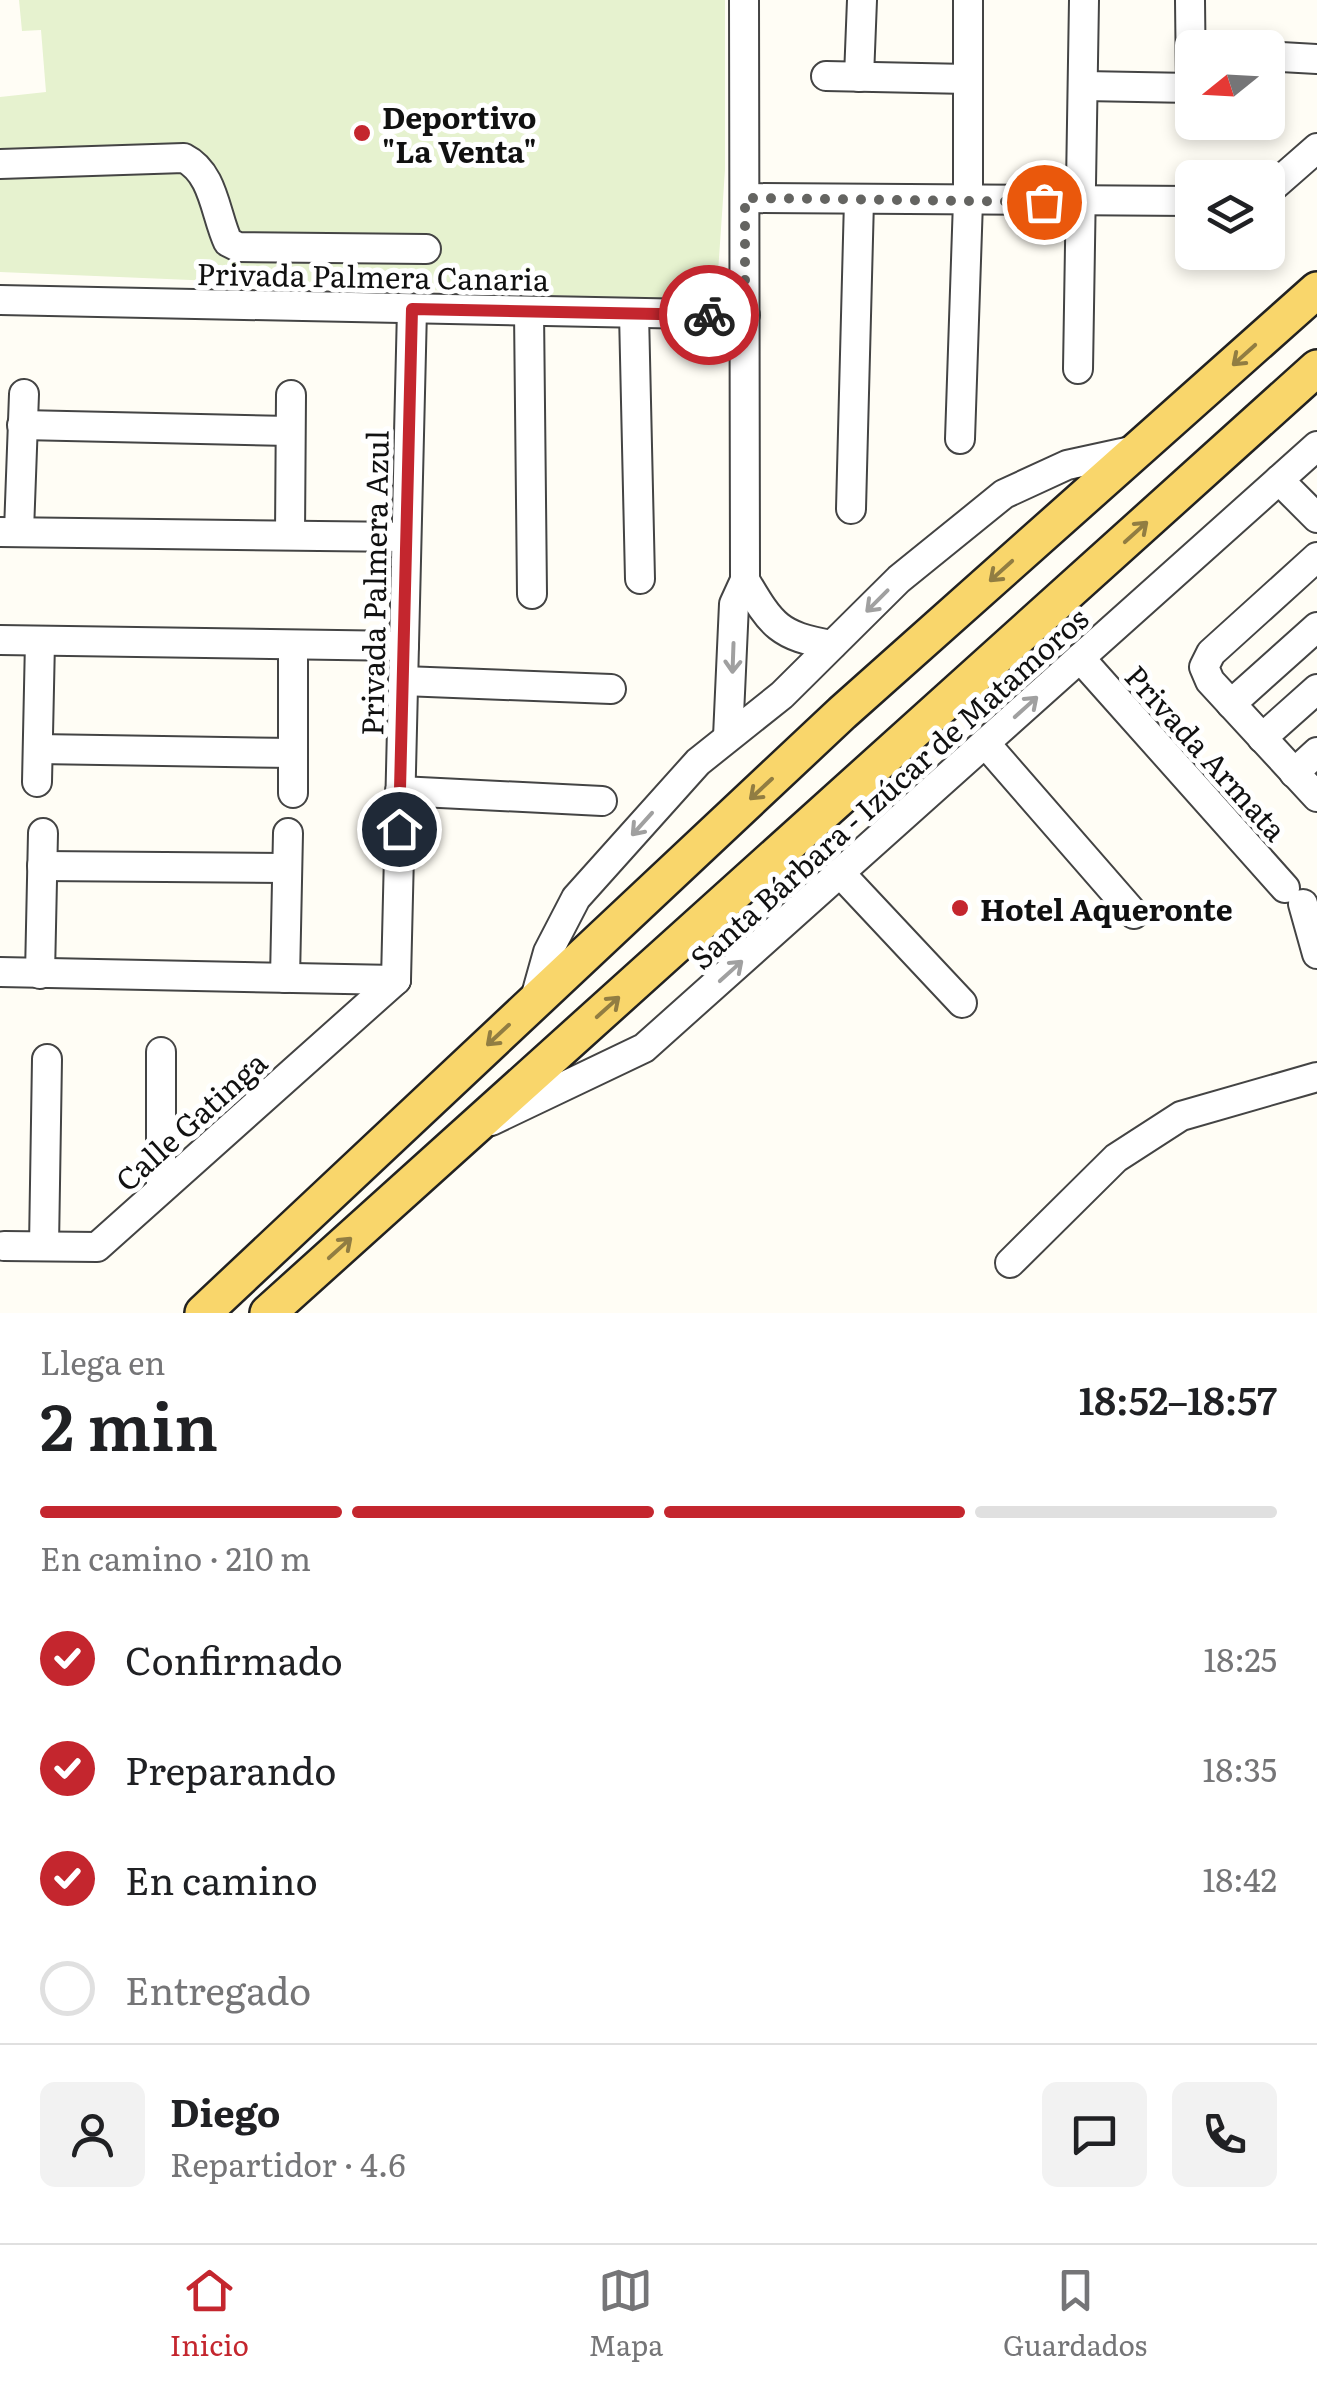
<!DOCTYPE html>
<html lang="es">
<head>
<meta charset="utf-8">
<style>
  body { margin:0; font-family:Literata,serif; background:#f2f2f2; color:#202124; height:100vh; display:flex; flex-direction:column; font-size:38px; white-space:nowrap }
  * { box-sizing:border-box; margin:0 }
  p { font-size:32px; color:#757577 }
  .icon { flex:none; width:55px; height:55px; fill:none; stroke:currentColor; stroke-width:2; stroke-linecap:round; stroke-linejoin:round }
  .map { position:relative; height:1313px; overflow:hidden }
  .drawer { display:flex; flex-direction:column; background:#fff; flex:1 }
  .drawer>* { flex:none }
  .needle { width:65px; rotate:252deg }
  .buttons { position:absolute; left:1175px; top:30px; display:grid; gap:20px }
  .buttons a { display:grid; place-items:center; width:110px; height:110px; border-radius:15px; background:#fff; box-shadow:0 5px 15px #0003; font-size:50px }
  .pin { position:absolute; display:grid; place-items:center; width:85px; height:85px; color:#fff; margin:-42px; border:5px solid #fff; border-radius:50%; box-shadow:0 2px 10px #0007 }
  .courier { position:absolute; display:grid; place-items:center; width:100px; height:100px; margin:-50px; border:8px solid #c4262e; border-radius:50%; background:#fff; color:#222; box-shadow:0 2px 12px #0007 }
  .overview em { font-style:normal; font-weight:600 }
  .overview div { display:flex; flex-direction:column-reverse }
  .overview { display:flex; align-items:center; justify-content:space-between; height:170px; padding:0 40px }
  h1 { font-size:65px; font-weight:600; line-height:75px }
  .bar { display:grid; grid-template-columns:repeat(4,1fr); gap:15px 10px; align-content:center; height:120px; padding:0 40px }
  .bar i { height:12px; border-radius:8px; background:#e0e0e0 }
  .bar .active { background:#c4262e }
  .bar p { grid-column:span 4 }
  .line { display:flex; align-items:center; gap:25px; padding:0 40px; border-top:2px solid #e0e0e0 }
  .line div { flex:1 }
  .round { display:grid; place-items:center; flex:none; width:105px; height:105px; border-radius:15px; background:#f2f2f2 }
  ol { padding:0 40px; list-style:none }
  li { display:flex; align-items:center; gap:30px; height:110px }
  li p { margin-inline-start:auto }
  li .icon { padding:10px; border-radius:50%; background:#c4262e; color:#fff; stroke-width:4 }
  li:last-child { color:#757577 }
  li i { width:55px; height:55px; border:5px solid #e0e0e0; border-radius:50% }
  .menu { display:flex; justify-content:space-around; align-items:center; height:140px; border-top:2px solid #e0e0e0; background:#fff; font-size:28px; color:#757577 }
  .menu a { display:grid; justify-items:center; gap:5px }
  .menu .active { color:#c4262e }
  .map>svg:first-child { display:block }
  .pitch { fill:#e6f2cf }
  .lines { fill:none; stroke-linecap:round; stroke-linejoin:round }
  .minor-casing { stroke:#444; stroke-width:32 }
  .major-casing { stroke:#222; stroke-width:40 }
  .minor { stroke:#fff; stroke-width:28 }
  .major { stroke:#f9d66b; stroke-width:35 }
  .oneway { stroke:#917d42 }
  .oneway2 { stroke:#a0a0a0 }
  .done { stroke:#646461; stroke-width:10; stroke-dasharray:0 18 }
  .route { stroke:#c4262e; stroke-width:12 }
  .poi-dot { fill:#c4262e; stroke:#fff; stroke-width:4 }
  .labels { text-anchor:middle; dominant-baseline:central; stroke-width:10; stroke-linejoin:round; paint-order:stroke }
  .poi-label { font-size:30px; font-weight:bold; fill:#111; stroke:#fff; text-anchor:start }
  .street-label { font-size:30px; fill:#111; stroke:#fff }
</style>
</head>
<body>
<div class="map">
<svg width="1317" height="1313" viewBox="0 0 1317 1313">
  <rect width="100%" height="100%" fill="#fffdf5"/>
  <polygon class="pitch" points="19,0 725,0 725,170 716,302 0,272 0,97 46,92 41,30 22,31"/>
  <g class="lines">
    <g class="minor-casing">
      <g id="minor">
        <polyline points="1190,0 1191,88"/>
        <polyline points="1281,57 1317,59"/>
        <polyline points="826,76 968,79"/>
        <polyline points="859,77 862,0"/>
        <polyline points="1084,86 1192,88"/>
        <path d="M0 164 184 158C214 173 215 214 228 242L238 247 426 249"/>
        <polyline points="1268,191 1317,148"/>
        <polyline points="745,198 1192,201"/>
        <polyline points="0,300 745,315"/>
        <polyline points="529,311 532,594"/>
        <polyline points="634,313 640,579"/>
        <polyline points="1078,369 1084,0"/>
        <polyline points="22,425 289,431"/>
        <polyline points="960,439 968,201 968,0"/>
        <polyline points="1279,480 1317,518"/>
        <polyline points="851,509 859,200"/>
        <polyline points="19,531 24,394"/>
        <polyline points="0,532 406,537"/>
        <polyline points="290,535 291,395"/>
        <polyline points="1317,557 1211,653 1204,667 1210,681 1317,797"/>
        <path d="M745 580C772 626 779 636 832 645"/>
        <polyline points="0,640 404,646"/>
        <polyline points="293,645 293,793"/>
        <polyline points="1080,658 1285,888"/>
        <polyline points="403,681 611,689"/>
        <polyline points="1231,704 1317,627"/>
        <polyline points="728,737 734,604 745,580 744,0"/>
        <polyline points="1262,738 1317,689"/>
        <polyline points="985,743 1134,914"/>
        <polyline points="38,749 293,753"/>
        <polyline points="1294,773 1317,752"/>
        <polyline points="37,782 40,641"/>
        <polyline points="400,791 602,801"/>
        <polyline points="42,866 285,868"/>
        <polyline points="840,873 962,1003"/>
        <polyline points="1303,904 1317,954"/>
        <polyline points="0,972 396,980"/>
        <polyline points="40,974 43,833"/>
        <polyline points="285,978 288,833"/>
        <polyline points="396,980 412,309"/>
        <polyline points="534,1002 548,952 576,898 698,762 782,695 899,579 1004,494 1067,465 1136,450"/>
        <polyline points="491,1121 644,1048 1317,446"/>
        <polyline points="161,1189 161,1052"/>
        <polyline points="4,1246 97,1247 396,980"/>
        <polyline points="44,1246 47,1059"/>
        <polyline points="1010,1263 1116,1158 1181,1116 1317,1077"/>
      </g>
    </g>
    <g class="major-casing">
      <g id="major">
        <polyline points="203,1313 842,713 1317,290"/>
        <polyline points="268,1313 1317,368"/>
      </g>
    </g>
    <use href="#minor" class="minor"/>
    <use href="#major" class="major"/>
  </g>
  <defs><path id="oneway-shaft" d="M-6 0H5M1.5-3L5.5 0L1.5 3" fill="none" stroke-width="1.6" stroke-linecap="round" stroke-linejoin="round" transform="scale(2.5)"/></defs>
  <g class="oneway">
    <use href="#oneway-shaft" transform="translate(1244 355) rotate(138)"/>
    <use href="#oneway-shaft" transform="translate(1136 532) rotate(-42)"/>
    <use href="#oneway-shaft" transform="translate(1001 571) rotate(138)"/>
    <use href="#oneway-shaft" transform="translate(761 789) rotate(137)"/>
    <use href="#oneway-shaft" transform="translate(608 1007) rotate(-42)"/>
    <use href="#oneway-shaft" transform="translate(498 1035) rotate(137)"/>
    <use href="#oneway-shaft" transform="translate(340 1248) rotate(-42)"/>
  </g>
  <g class="oneway2">
    <use href="#oneway-shaft" transform="translate(877 601) rotate(135)"/>
    <use href="#oneway-shaft" transform="translate(733 658) rotate(92)"/>
    <use href="#oneway-shaft" transform="translate(1026 707) rotate(-42)"/>
    <use href="#oneway-shaft" transform="translate(642 824) rotate(132)"/>
    <use href="#oneway-shaft" transform="translate(731 971) rotate(-42)"/>
  </g>
  <g class="lines">
    <polyline class="done" points="709,315 745,316 745,198 1044,202"/>
    <polyline class="route" points="399,829 412,309 709,315"/>
  </g>
  <g class="poi-dot">
    <circle cx="362" cy="133" r="10"/>
    <circle cx="960" cy="908" r="10"/>
  </g>
  <g class="labels">
    <g class="poi-label">
      <text x="382" y="116">Deportivo<tspan x="382" dy="34">"La Venta"</tspan></text>
      <text x="980" y="908">Hotel Aqueronte</text>
    </g>
    <g class="street-label">
      <text transform="translate(373 275) rotate(1)">Privada Palmera Canaria</text>
      <text transform="translate(373 583) rotate(-89)">Privada Palmera Azul</text>
      <text transform="translate(1207 752) rotate(48)">Privada Armata</text>
      <text transform="translate(888 787) rotate(-42)">Santa Bárbara - Izúcar de Matamoros</text>
      <text transform="translate(190 1120) rotate(-42)">Calle Gatinga</text>
    </g>
  </g>
</svg>
<div class="buttons">
<a><svg class="needle" viewBox="-14 -14 28 28"><path d="M0-13l5 13h-10z" fill="#e53935"/><path d="M0 13l5-13h-10z" fill="#757577"/></svg></a>
<a><svg class="icon" aria-label="layers" viewBox="0 0 24 24"><path d="M12 4l9 5-9 5-9-5zM3 14l9 5 9-5"/></svg></a>
</div>
<div class="pin" style="left:1044px;top:202px;background:#ea580c"><svg class="icon" aria-label="bag" viewBox="0 0 24 24"><path d="M5 8h14l-1 12H6zM9 8a3 3 0 0 1 6 0"/></svg></div>
<div class="pin" style="left:399px;top:829px;background:#1f2937"><svg class="icon" aria-label="home" viewBox="0 0 24 24"><path d="M3 11l9-7 9 7M6 9v11h12V9"/></svg></div>
<div class="courier" style="left:709px;top:315px"><svg class="icon" aria-label="bike" viewBox="0 0 24 24"><circle cx="6" cy="16" r="4"/><circle cx="18" cy="16" r="4"/><path d="M6 16l4-8h5l3 8M10 8l3 8H6M13 5h3"/></svg></div>
</div>
<section class="drawer">
<div class="overview"><div><h1>2 min</h1><p>Llega en</p></div><em>18:52–18:57</em></div>
<div class="bar"><i class="active"></i><i class="active"></i><i class="active"></i><i></i><p>En camino · 210 m</p></div>
<ol>
<li><svg class="icon" aria-label="check" viewBox="0 0 24 24"><path d="M5 12l5 5 9-10"/></svg>Confirmado<p>18:25</p></li>
<li><svg class="icon" aria-label="check" viewBox="0 0 24 24"><path d="M5 12l5 5 9-10"/></svg>Preparando<p>18:35</p></li>
<li><svg class="icon" aria-label="check" viewBox="0 0 24 24"><path d="M5 12l5 5 9-10"/></svg>En camino<p>18:42</p></li>
<li><i></i>Entregado</li>
</ol>
<div class="line" style="height:180px"><a class="round"><svg class="icon" aria-label="person" viewBox="0 0 24 24"><circle cx="12" cy="8" r="4"/><path d="M4 21q1-7 8-7t8 7"/></svg></a><div><b>Diego</b><p>Repartidor · 4.6</p></div><a class="round"><svg class="icon" aria-label="chat" viewBox="0 0 24 24"><path d="M4 5h16v11H9l-5 4z"/></svg></a><a class="round"><svg class="icon" aria-label="phone" viewBox="0 0 24 24"><path d="M5 4h4l2 5-3 2q2 4 5 5l2-3 5 2v4C11 20 4 13 5 4z"/></svg></a></div>
</section>
<nav class="menu">
<a class="active"><svg class="icon" aria-label="home" viewBox="0 0 24 24"><path d="M3 11l9-7 9 7M6 9v11h12V9"/></svg>Inicio</a>
<a><svg class="icon" aria-label="map" viewBox="0 0 24 24"><path d="M3 6l6-2 6 2 6-2v14l-6 2-6-2-6 2zM9 4v14M15 6v14"/></svg>Mapa</a>
<a><svg class="icon" aria-label="saved" viewBox="0 0 24 24"><path d="M7 4h10v16l-5-4-5 4z"/></svg>Guardados</a>
</nav>
</body>
</html>
